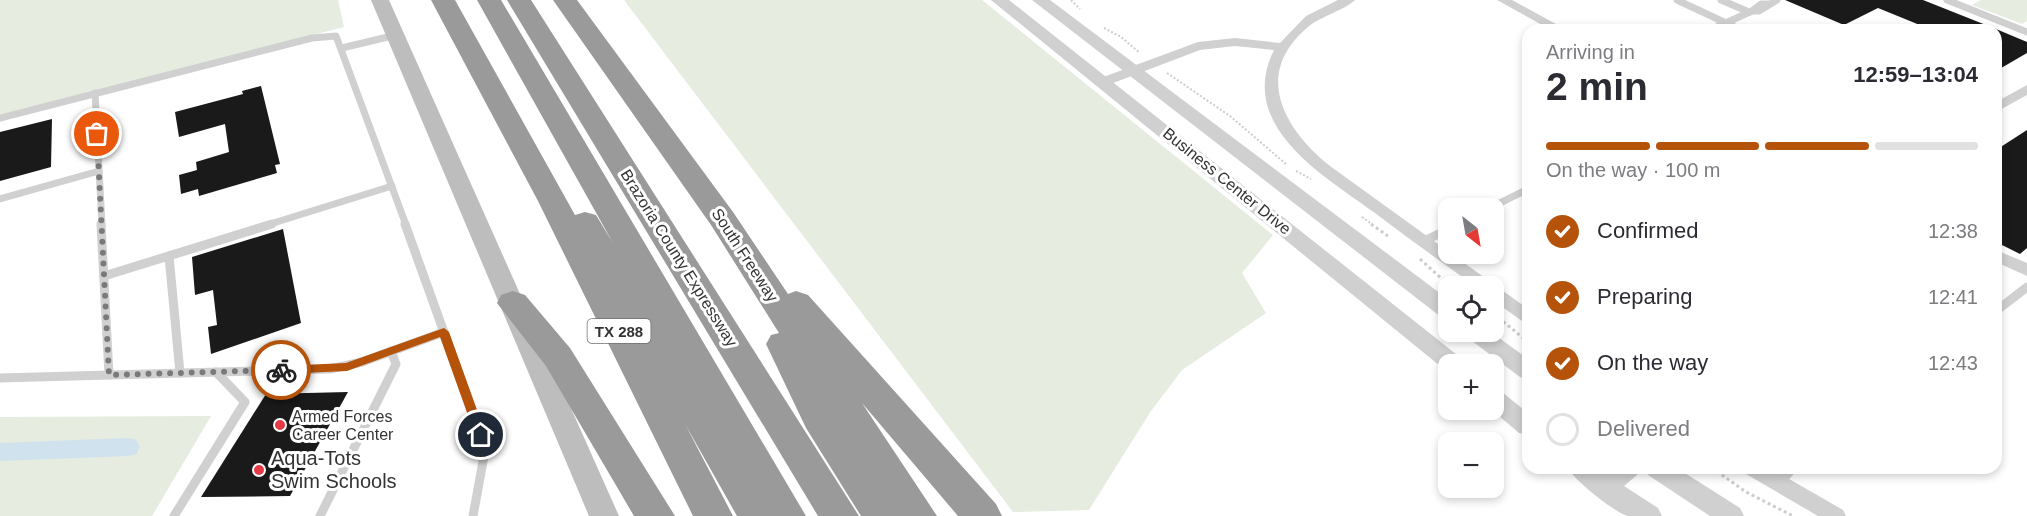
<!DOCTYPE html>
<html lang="en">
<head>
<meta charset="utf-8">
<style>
  body { margin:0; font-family:Helvetica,sans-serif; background:#f7f7f7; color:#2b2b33; height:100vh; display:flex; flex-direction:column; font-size:22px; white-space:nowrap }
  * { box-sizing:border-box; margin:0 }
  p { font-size:20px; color:#7c7c81 }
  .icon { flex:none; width:33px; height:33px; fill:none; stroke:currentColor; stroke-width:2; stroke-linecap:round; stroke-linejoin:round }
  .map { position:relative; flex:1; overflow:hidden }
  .drawer { position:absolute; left:1522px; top:24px; width:480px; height:450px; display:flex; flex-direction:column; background:#fff; border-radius:18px; box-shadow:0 3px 9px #0003 }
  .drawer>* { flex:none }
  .needle { width:39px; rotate:149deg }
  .fabs { position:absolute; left:1438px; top:198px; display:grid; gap:12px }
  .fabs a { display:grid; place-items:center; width:66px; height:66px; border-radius:12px; background:#fff; box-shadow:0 3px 9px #0003; font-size:30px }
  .pin { position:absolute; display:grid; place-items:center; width:51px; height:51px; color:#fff; margin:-26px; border:3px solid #fff; border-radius:50%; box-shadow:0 2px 6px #0007 }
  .courier { position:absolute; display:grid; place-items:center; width:60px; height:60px; margin:-30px; border:4px solid #b45309; border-radius:50%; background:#fff; color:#222; box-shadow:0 2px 8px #0007 }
  .overview em { font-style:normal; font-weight:700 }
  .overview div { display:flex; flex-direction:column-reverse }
  .overview { display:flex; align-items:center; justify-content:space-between; height:102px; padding:0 24px }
  h1 { font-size:39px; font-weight:700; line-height:45px }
  .bar { display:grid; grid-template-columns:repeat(4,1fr); gap:9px 6px; align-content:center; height:72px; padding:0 24px }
  .bar i { height:8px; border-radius:4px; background:#e1e1e2 }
  .bar .current { background:#b45309 }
  .bar p { grid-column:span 4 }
  ol { padding:0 24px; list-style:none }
  li { display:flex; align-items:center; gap:18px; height:66px }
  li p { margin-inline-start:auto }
  li .icon { padding:6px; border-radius:50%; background:#b45309; color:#fff; stroke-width:4 }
  li:last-child { color:#7c7c81 }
  li i { width:33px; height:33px; border:3px solid #e1e1e2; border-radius:50% }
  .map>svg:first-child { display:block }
  .green { fill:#e6ecdf }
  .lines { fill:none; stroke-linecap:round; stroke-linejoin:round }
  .canal { fill:#cfe2ee; fill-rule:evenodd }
  .building { fill:#1a1a1a }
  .path-far1 { stroke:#cdcdcd; stroke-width:2; stroke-dasharray:2 2; stroke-linecap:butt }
  .path { stroke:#cdcdcd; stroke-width:3; stroke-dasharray:3 3; stroke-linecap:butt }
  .service-far1 { stroke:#d0d0d0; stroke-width:7 }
  .service { stroke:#d0d0d0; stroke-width:9 }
  .minor { fill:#d0d0d0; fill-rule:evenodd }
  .tertiary { fill:#d0d0d0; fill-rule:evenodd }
  .secondary { fill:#bdbdbd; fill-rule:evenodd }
  .motorway { fill:#9a9a9a; fill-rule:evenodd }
  .route { fill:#b45309 }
  .done { stroke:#7a7a7a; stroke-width:6; stroke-dasharray:0 10.8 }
  .poi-dot { fill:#e63946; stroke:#fff; stroke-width:2 }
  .labels { text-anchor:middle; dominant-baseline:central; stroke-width:6; stroke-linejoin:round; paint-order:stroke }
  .shield { fill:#fff; stroke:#707070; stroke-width:1.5 }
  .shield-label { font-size:15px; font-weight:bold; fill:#333 }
  .street-label { font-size:16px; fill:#333; stroke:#fff }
  .poi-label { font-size:16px; fill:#333; stroke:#fff; text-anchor:start }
  .near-poi-label { font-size:20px; fill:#333; stroke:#fff; text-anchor:start }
</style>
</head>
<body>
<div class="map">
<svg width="2027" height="516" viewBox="0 0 2027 516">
  <rect width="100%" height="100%" fill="#fff"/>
  <g class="green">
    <polygon points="0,0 338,0 344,27 0,115"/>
    <polygon points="624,0 982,0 1273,235 1242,273 1266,313 1182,370 1151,411 1089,510 1013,512"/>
    <polygon points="1981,0 2027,0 2027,21 2022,24 1972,5"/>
    <polygon points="211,416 152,516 0,516 0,417"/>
  </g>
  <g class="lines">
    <polygon class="canal" points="128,438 136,440 140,447 136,454 128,456 0,461 0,443"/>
  </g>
  <g class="building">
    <polygon points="1785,0 1923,0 1996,29 1932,30 1878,8 1844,25"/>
    <polygon points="1996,29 2027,42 2027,53 1996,71"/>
    <polygon points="261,86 280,164 275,165 277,173 199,196 198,189 181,194 179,175 197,170 196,162 229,152 225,124 179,137 175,112 243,94 242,91"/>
    <polygon points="52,119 51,167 0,181 0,132"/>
    <polygon points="2027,130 2027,248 2020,254 1996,242 1996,150"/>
    <polygon points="283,229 301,323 211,354 208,327 217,325 213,290 195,295 192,257"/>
    <polygon points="348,392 290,496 201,497 266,394"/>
  </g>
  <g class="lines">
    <g class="path-far1">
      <polyline points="1071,0 1080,9"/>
      <polyline points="1104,28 1121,37 1140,53"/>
      <polyline points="1167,73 1230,116 1286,164"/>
      <polyline points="1296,171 1311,179"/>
      <polyline points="1362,217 1373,225"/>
    </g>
    <g class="path">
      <polyline points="1371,224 1388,236"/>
      <polyline points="1420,259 1450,286"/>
      <polyline points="1494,314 1528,342"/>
      <polyline points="1712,468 1746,492 1793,516"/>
    </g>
    <g class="service-far1">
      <polyline points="1677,0 1741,30"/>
      <polyline points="1721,0 1749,12"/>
      <polyline points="1947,0 2027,32"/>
      <polyline points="1769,4 1761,4 1752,11 1759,11 1777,0"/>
      <polyline points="1710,30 1752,11"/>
      <polyline points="342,48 396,35"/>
      <polyline points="95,93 102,225"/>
      <polyline points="0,118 312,38 336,36 406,225"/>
      <polyline points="0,199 99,171"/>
      <polyline points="1490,208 1528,189"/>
      <polyline points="267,225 392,186"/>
    </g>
    <g class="service">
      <polyline points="101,224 109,375"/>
      <polyline points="405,224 481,435 484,456 473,516"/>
      <polyline points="1424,241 1449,229"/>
      <polyline points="169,256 180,373"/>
      <polyline points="104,276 272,224"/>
      <polyline points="1996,311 2027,287"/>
      <polyline points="0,378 330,369 362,362 444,332"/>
      <polyline points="1779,484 1793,468"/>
      <polyline points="174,516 245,402 216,372"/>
      <polyline points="320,516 396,364 391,351"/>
    </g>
    <g class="minor">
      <path d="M1338 0H1355C1345 10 1321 16 1308 27 1252 74 1284 129 1330 166L1528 309V323L1522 321 1494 301V286H1475C1441 262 1408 238 1375 213 1324 176 1236 126 1274 50L1235 46 1200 50 1108 85H1098L1096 82 1098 79 1198 42 1235 38 1280 43 1306 16Z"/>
      <polygon points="1497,0 1512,0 1567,30 1551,30"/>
      <polygon points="2027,85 2027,95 1996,112 1996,102"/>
      <polygon points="1996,250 2027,263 2027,276 1996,262"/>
      <polygon points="1743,468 1770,468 1843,510 1846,516 1818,516 1746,474"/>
    </g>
    <g class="tertiary">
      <polygon points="991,0 1009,0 1461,358 1464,364 1449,364 1449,371 1445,370"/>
      <polygon points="1032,0 1050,0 1449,300 1449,319 1441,317"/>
      <polygon points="1465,332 1491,332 1528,359 1528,380 1520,377 1468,338"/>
      <polygon points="1494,389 1502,392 1528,413 1528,435 1519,433 1492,410 1494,410"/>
      <path d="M1568 468H1599L1604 472 1610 468H1641L1637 475 1624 486 1658 508 1662 516C1652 516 1638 516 1628 516 1615 513 1574 480 1568 468Z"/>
      <polygon points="1644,468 1677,468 1740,508 1744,516 1710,516 1648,475"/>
    </g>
    <polygon class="secondary" points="371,0 389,0 619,516 589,516"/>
    <g class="motorway">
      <polygon points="431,0 455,0 575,215 585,212 596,215 613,243 477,0 501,0 806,516 737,516 685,424 733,516 693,516 538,201"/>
      <polygon points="507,0 531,0 859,516 818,516"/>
      <polygon points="553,0 577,0 733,212 788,294 796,291 808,295 996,504 1002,516 958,516 862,403 937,516 861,516 806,428 766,344 771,335 779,333 711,225"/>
      <polygon points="513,291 525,295 570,348 675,516 634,516 546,366 497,303 501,295"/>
    </g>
  </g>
  <polygon class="route" points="444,328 449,332 486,435 485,439 481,440 475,435 440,337 347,371 281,374 276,370 281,366 346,363"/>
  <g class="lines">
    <polyline class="done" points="97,134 109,375 281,370"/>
  </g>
  <g class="poi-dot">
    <circle cx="280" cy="425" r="6"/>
    <circle cx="259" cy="470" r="6"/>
  </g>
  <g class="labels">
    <rect class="shield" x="587.5" y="319" width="63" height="24" rx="4.5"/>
    <g class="shield-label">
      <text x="619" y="331">TX 288</text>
    </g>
    <g class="street-label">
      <text transform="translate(1227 181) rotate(39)">Business Center Drive</text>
      <text transform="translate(745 255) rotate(57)">South Freeway</text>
      <text transform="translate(679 258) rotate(58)">Brazoria County Expressway</text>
    </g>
    <g class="poi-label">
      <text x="292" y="416">Armed Forces<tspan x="292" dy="18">Career Center</tspan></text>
    </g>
    <g class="near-poi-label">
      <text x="271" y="458">Aqua-Tots<tspan x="271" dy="23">Swim Schools</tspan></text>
    </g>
  </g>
</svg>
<div class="fabs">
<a><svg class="needle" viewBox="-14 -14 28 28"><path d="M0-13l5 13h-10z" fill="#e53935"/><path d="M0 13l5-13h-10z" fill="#7c7c81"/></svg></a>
<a><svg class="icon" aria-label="locate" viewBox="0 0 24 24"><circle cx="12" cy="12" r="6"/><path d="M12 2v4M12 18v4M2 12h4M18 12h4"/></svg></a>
<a>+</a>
<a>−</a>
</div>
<div class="pin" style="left:97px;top:134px;background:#ea580c"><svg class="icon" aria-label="bag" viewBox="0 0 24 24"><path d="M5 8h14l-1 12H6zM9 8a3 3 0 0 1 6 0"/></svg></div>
<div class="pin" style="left:481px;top:435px;background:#1f2937"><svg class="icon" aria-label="home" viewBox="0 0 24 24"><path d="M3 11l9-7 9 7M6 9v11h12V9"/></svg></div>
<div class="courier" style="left:281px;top:370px"><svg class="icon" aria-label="bike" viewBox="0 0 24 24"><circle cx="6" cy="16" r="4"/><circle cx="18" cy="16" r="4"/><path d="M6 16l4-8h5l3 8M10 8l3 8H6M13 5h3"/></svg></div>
<section class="drawer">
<div class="overview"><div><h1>2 min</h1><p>Arriving in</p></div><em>12:59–13:04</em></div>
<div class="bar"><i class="current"></i><i class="current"></i><i class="current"></i><i></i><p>On the way · 100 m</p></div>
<ol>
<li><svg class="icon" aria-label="check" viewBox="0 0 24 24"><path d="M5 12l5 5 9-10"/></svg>Confirmed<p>12:38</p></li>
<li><svg class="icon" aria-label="check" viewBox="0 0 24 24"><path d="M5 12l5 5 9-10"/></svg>Preparing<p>12:41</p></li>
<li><svg class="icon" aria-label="check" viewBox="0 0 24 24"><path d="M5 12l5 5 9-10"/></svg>On the way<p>12:43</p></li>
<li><i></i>Delivered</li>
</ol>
</section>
</div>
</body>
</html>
